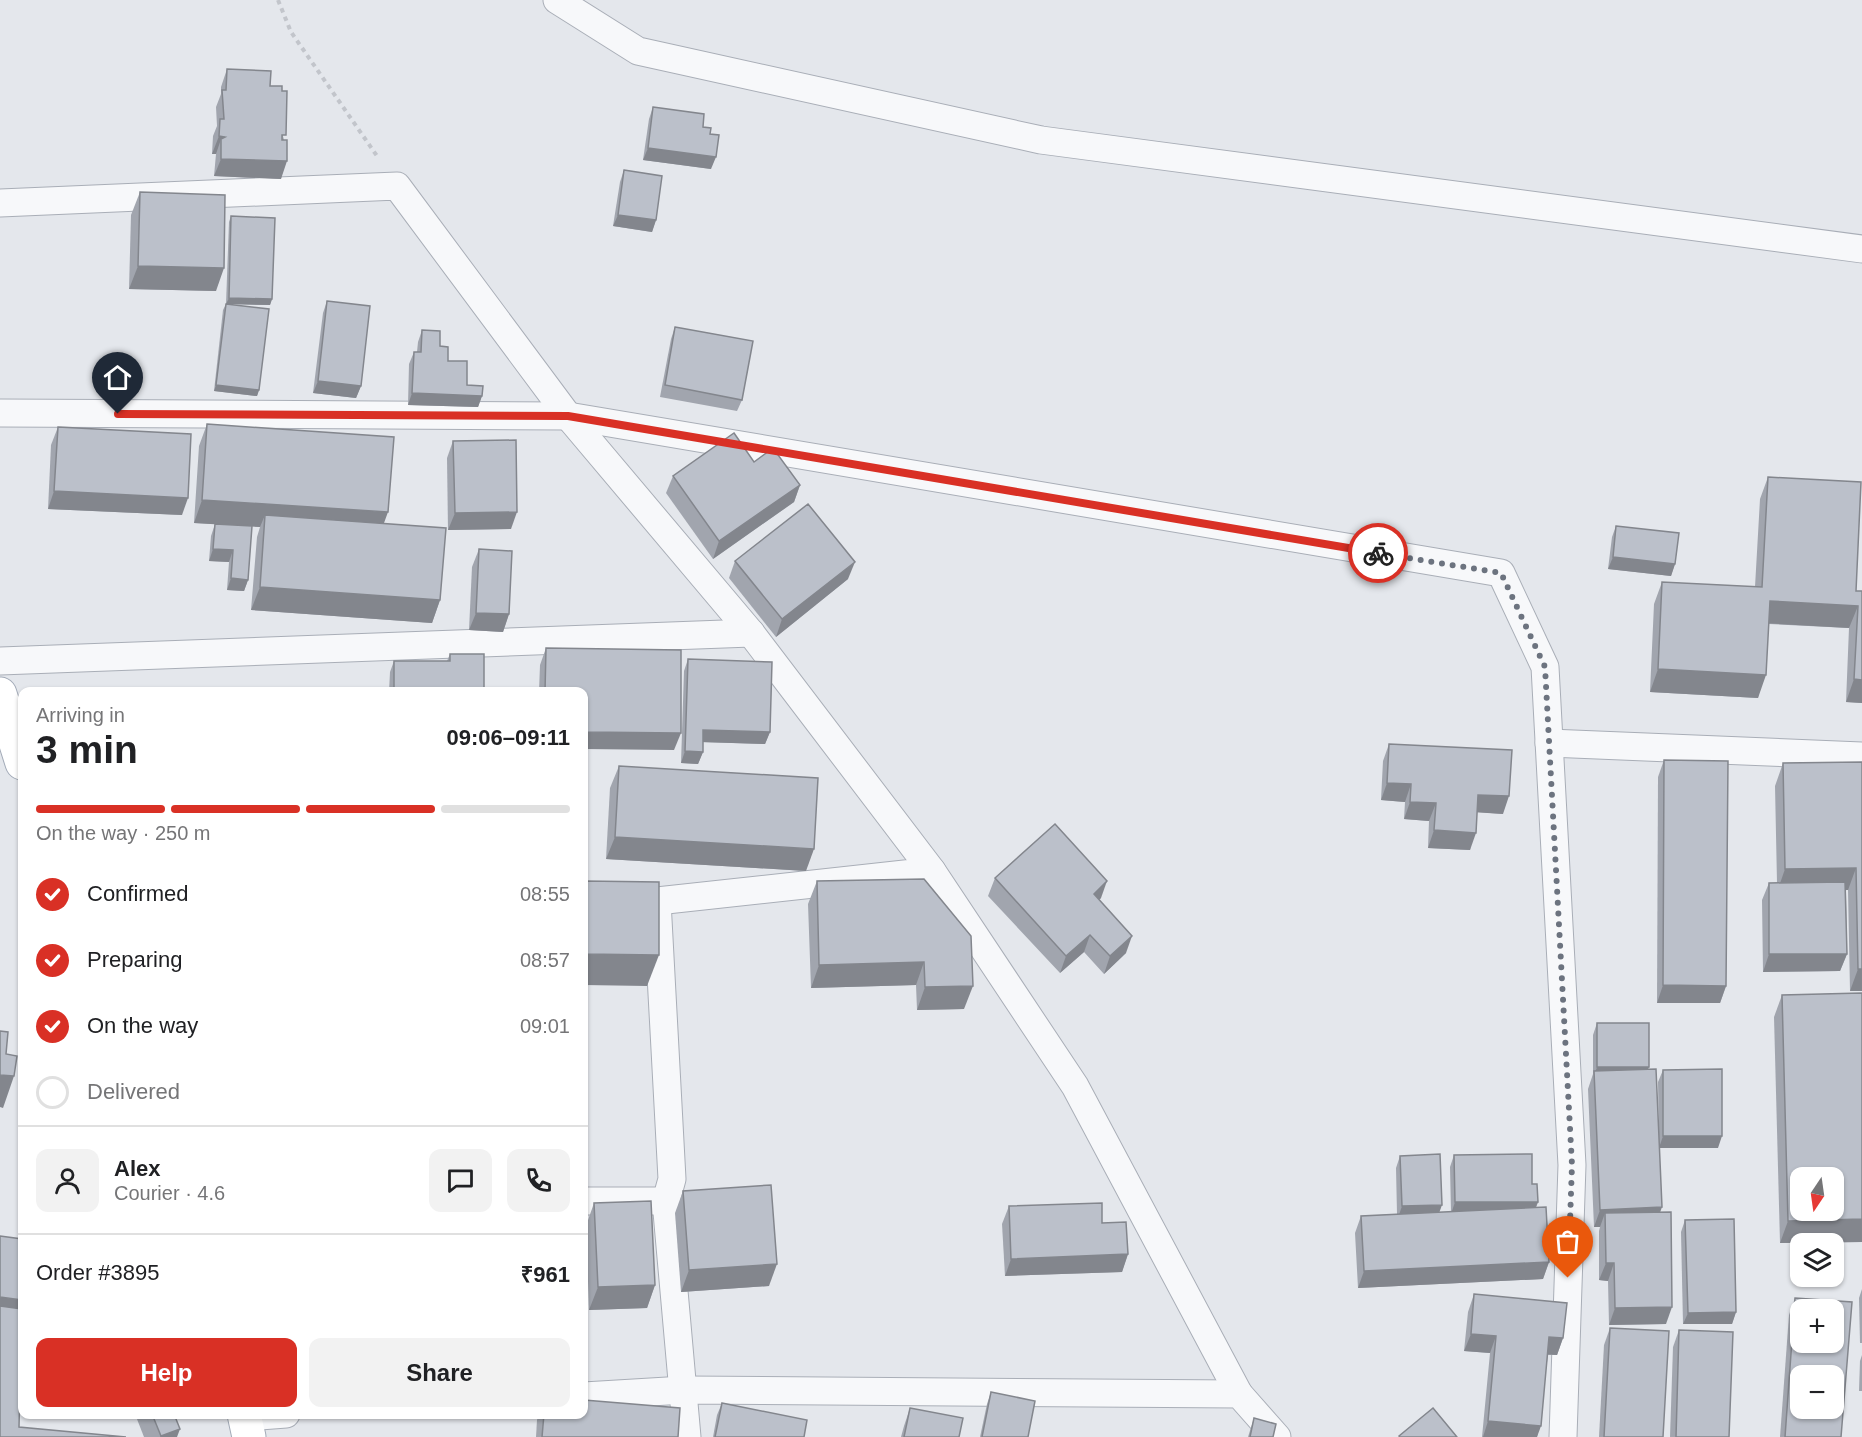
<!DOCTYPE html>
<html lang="en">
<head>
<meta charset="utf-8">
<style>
  body { margin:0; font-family:Helvetica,sans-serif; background:#f2f2f2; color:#202124; height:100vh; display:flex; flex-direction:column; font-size:22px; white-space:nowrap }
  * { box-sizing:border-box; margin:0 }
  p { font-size:20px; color:#757577 }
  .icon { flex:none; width:33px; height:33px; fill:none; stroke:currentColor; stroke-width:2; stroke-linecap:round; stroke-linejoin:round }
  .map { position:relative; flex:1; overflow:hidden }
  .sheet { position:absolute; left:18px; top:687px; width:570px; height:732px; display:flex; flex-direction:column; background:#fff; border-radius:12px; box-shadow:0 2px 4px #0004 }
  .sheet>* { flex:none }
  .needle { width:39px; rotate:193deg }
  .controls { position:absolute; left:1790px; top:1167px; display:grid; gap:12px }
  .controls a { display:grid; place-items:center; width:54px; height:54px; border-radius:12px; background:#fff; box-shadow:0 2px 4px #0004; font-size:30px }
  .pin { position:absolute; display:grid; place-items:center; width:51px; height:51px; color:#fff; margin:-62px -26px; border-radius:50% 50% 50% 0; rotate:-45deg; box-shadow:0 0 6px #0007 }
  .pin .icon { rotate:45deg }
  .courier { position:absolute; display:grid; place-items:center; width:60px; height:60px; margin:-30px; border:4px solid #d93025; border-radius:50%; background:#fff; color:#222; box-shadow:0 2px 8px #0007 }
  .summary em { font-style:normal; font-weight:800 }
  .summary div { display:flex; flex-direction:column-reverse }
  .summary { display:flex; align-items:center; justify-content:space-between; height:102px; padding:0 18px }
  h1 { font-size:39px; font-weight:800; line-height:45px }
  .bar { display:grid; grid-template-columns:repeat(4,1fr); gap:9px 6px; align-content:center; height:72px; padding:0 18px }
  .bar i { height:8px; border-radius:4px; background:#e0e0e0 }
  .bar .selected { background:#d93025 }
  .bar p { grid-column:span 4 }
  .line { display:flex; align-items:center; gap:15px; padding:0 18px; border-top:2px solid #e0e0e0 }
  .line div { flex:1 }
  .round { display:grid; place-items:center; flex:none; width:63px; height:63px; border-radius:12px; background:#f2f2f2 }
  ol { padding:0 18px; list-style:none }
  li { display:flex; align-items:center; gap:18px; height:66px }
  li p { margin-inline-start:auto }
  li .icon { padding:6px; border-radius:50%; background:#d93025; color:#fff; stroke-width:4 }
  li:last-child { color:#757577 }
  li i { width:33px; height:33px; border:3px solid #e0e0e0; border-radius:50% }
  .button { display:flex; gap:12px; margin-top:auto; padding:12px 18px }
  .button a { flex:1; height:69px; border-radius:12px; background:#d93025; color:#fff; font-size:24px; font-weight:800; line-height:69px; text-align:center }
  .button a+a { background:#f2f2f2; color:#202124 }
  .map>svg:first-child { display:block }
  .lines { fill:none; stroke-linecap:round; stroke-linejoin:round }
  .street-casing { stroke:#a9aeb7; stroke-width:29 }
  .primary-casing { stroke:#a3abb8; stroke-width:35 }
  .path { stroke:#c2c5cb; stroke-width:4; stroke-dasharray:4.5 4.5; stroke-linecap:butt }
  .street { stroke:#f7f8fa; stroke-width:27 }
  .primary { stroke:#fff; stroke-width:33 }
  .wall { fill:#a1a5ae }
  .shaded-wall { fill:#83868d }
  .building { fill:#bbc0ca; stroke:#83868d; stroke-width:1.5; fill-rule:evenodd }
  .done { stroke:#6c737f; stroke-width:6; stroke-dasharray:0 10.8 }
  .route { stroke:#d93025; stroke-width:8 }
</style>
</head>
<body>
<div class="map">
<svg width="1862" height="1437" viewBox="0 0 1862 1437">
  <rect width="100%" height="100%" fill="#e4e7ec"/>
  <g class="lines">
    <g class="street-casing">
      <g id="street">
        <polyline points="557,0 638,51 1041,140 1862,249"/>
        <polyline points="0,203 397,186 568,416 751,633 932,871 657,901 584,899"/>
        <polyline points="0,413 568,416 1501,573 1545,667 1572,1165 1563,1437"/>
        <polyline points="0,661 751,633"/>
        <polyline points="1549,743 1862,756"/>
        <polyline points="932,871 1075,1086 1239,1394"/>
        <polyline points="657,901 672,1179 666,1201 687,1437"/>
        <polyline points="584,1201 666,1201"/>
        <polyline points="584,1396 684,1390 1239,1394 1277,1437"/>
        <polyline points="245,1417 286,1414"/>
      </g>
    </g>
    <g class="primary-casing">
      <g id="primary">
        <polyline points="0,694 22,763"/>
        <polyline points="244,1414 249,1437"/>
      </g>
    </g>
    <polyline class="path" points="278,0 291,32 377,156"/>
    <use href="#street" class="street"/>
    <use href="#primary" class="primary"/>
  </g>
  <g class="wall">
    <polygon points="227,69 270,86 284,140 281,179 214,176 216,154 212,154 213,136 217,126 216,107 221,94 221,87"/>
    <polygon points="653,107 703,127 710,134 711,169 643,160 649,119"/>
    <polygon points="624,170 656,220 652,232 613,226 620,182"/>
    <polygon points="140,192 216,291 129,289 131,215"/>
    <polygon points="231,216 272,299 270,305 226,304 229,222"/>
    <polygon points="327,301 361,386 356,398 313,393 323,313"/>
    <polygon points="226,304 259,390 257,396 214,391 223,310"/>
    <polygon points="675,327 742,400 737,411 660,397 671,339"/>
    <polygon points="422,330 440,346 448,361 467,385 482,396 478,407 408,405 409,364 414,352 417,352 418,342"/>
    <polygon points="207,424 384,523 440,600 432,623 251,610 257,537 260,527 252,526 248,580 244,591 227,590 229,562 209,561 211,536 215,524 194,523 199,446"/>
    <polygon points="58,427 182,515 48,509 51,445"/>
    <polygon points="453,441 511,529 448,530 447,458"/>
    <polygon points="754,462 800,485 794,502 713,559 666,493 673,476"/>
    <polygon points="1768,477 1856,591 1862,591 1862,703 1846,702 1849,628 1769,624 1758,698 1650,692 1654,604 1662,582 1755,587 1760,499"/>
    <polygon points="1616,526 1675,564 1671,576 1608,569 1612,537"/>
    <polygon points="479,549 509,614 503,632 469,630 472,567"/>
    <polygon points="735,561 848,579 776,637 729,578"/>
    <polygon points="546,648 674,750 584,692 539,692 540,665"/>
    <polygon points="450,654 484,692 389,692 390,672 394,661 447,661"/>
    <polygon points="688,659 770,732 765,744 703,742 703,752 698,764 681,763 684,671"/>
    <polygon points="1389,744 1503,814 1477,812 1470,850 1428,848 1429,821 1404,819 1405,802 1381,800 1383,761"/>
    <polygon points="1664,760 1726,986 1720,1003 1657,1003 1658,777"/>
    <polygon points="1862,762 1862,991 1850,991 1848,890 1846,890 1847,954 1840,971 1763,972 1762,900 1769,883 1777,883 1775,786 1783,763"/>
    <polygon points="619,766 806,871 606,859 610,788"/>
    <polygon points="995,878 1101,898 1099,900 1126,953 1104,974 1084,952 1060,973 988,896"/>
    <polygon points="924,879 964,1009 917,1010 916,985 811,988 808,904 817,881"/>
    <polygon points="1862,993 1862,1242 1780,1243 1774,1017 1782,995"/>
    <polygon points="1597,1023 1648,1069 1659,1139 1658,1082 1663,1070 1718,1148 1659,1148 1660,1212 1666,1324 1609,1325 1608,1281 1599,1280 1599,1231 1600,1227 1594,1227 1588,1089 1593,1074 1593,1035"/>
    <polygon points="1454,1155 1532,1184 1538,1202 1536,1208 1549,1262 1543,1279 1358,1288 1355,1233 1361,1216 1397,1214 1396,1168 1400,1156 1439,1212 1451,1212 1450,1167"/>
    <polygon points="683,1191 769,1286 681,1292 675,1213"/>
    <polygon points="594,1203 655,1285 647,1308 589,1310 586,1226"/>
    <polygon points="1009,1206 1102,1223 1128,1254 1122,1272 1005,1276 1002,1224"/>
    <polygon points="1685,1220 1736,1312 1732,1324 1683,1324 1681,1232"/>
    <polygon points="1862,1289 1862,1343 1860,1343 1859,1298"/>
    <polygon points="1474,1294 1563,1338 1557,1355 1548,1355 1537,1437 1482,1437 1490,1353 1464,1351 1468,1312"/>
    <polygon points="1795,1298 1841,1437 1780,1437 1789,1315"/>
    <polygon points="1610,1328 1663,1437 1599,1437 1604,1345"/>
    <polygon points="1679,1330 1729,1437 1670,1437 1673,1347"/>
    <polygon points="1862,1355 1862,1391 1859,1391 1860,1361"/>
    <polygon points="991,1392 1028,1437 980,1437 987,1404"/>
    <polygon points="722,1403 804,1437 713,1437 717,1415"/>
    <polygon points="910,1408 959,1437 901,1437 904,1426"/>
    <polygon points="135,1414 174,1414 177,1437 144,1437"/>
    <polygon points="539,1414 584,1414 678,1437 536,1437 537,1420"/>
    <polygon points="1254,1418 1273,1437 1248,1437"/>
  </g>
  <g class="shaded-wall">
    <polygon points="219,136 225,137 221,139 216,154 212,154"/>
    <polygon points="648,148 716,157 711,169 643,160"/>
    <polygon points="221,159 287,161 281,179 214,176"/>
    <polygon points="618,215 656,220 652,232 613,226"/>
    <polygon points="138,266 224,268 216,291 129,289"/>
    <polygon points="229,298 272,299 270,305 226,304"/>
    <polygon points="318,381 361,386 356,398 313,393"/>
    <polygon points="216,385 259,390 257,396 214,391"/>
    <polygon points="412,393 482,396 478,407 408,405"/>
    <polygon points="800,485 794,502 713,559 719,541"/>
    <polygon points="54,491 188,498 182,515 48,509"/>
    <polygon points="202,500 388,512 380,534 265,515 260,527 194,523"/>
    <polygon points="517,512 511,529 448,530 455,513"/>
    <polygon points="213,549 233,550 229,562 209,561"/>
    <polygon points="1613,557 1675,564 1671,576 1608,569"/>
    <polygon points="855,562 848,579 776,637 782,619"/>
    <polygon points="231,578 248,580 244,591 227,590"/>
    <polygon points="260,587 440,600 432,623 251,610"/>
    <polygon points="1770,601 1858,606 1849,628 1762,623"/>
    <polygon points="476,613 509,614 503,632 469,630"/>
    <polygon points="1658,669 1766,675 1758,698 1650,692"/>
    <polygon points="1854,679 1862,680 1862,703 1846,702"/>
    <polygon points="703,730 770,732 765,744 699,742"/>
    <polygon points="584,732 681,733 674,750 584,749"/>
    <polygon points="685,751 703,752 698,764 681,763"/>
    <polygon points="1387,783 1411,784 1405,802 1381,800"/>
    <polygon points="1478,795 1509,796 1503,814 1472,812"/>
    <polygon points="1410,802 1436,803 1429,821 1404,819"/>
    <polygon points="1434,830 1476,833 1470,850 1428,848"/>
    <polygon points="615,837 814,849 806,871 606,859"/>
    <polygon points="1856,868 1848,890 1777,892 1785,869"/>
    <polygon points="1107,881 1101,898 1087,911 1094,894"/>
    <polygon points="1090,935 1084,952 1060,973 1066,956"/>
    <polygon points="1132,936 1126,953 1104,974 1110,956"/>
    <polygon points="584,954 659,955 647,986 584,985"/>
    <polygon points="1769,954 1847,954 1840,971 1763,972"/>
    <polygon points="924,962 916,985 811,988 819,965"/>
    <polygon points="1858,969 1862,969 1862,991 1850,991"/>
    <polygon points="1663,985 1726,986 1720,1003 1657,1003"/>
    <polygon points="973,986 964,1009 917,1010 925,987"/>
    <polygon points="1597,1067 1649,1067 1644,1079 1594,1076"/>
    <polygon points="0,1075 14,1076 3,1108 0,1107"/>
    <polygon points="1663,1136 1722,1136 1718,1148 1659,1148"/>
    <polygon points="1455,1202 1538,1202 1533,1213 1451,1214"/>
    <polygon points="1442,1205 1438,1216 1398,1218 1402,1206"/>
    <polygon points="1662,1207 1656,1224 1605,1213 1600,1227 1594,1227 1600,1210"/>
    <polygon points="1862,1219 1862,1242 1780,1243 1788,1221"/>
    <polygon points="1128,1254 1122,1272 1005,1276 1011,1259"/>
    <polygon points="1549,1262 1543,1279 1358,1288 1364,1271"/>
    <polygon points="1606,1263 1614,1263 1608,1281 1599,1280"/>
    <polygon points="777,1264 769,1286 681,1292 689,1270"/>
    <polygon points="655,1285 647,1308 589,1310 598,1287"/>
    <polygon points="0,1297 22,1300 22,1318 0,1315"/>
    <polygon points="1672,1307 1666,1324 1609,1325 1615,1308"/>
    <polygon points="1736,1312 1732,1324 1683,1324 1688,1313"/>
    <polygon points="1471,1334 1496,1336 1490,1353 1464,1351"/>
    <polygon points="1549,1337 1563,1338 1557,1355 1543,1354"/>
    <polygon points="1488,1421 1541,1426 1537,1437 1483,1437"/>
    <polygon points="180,1429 177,1437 160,1437 161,1436"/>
  </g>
  <g class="building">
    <polygon points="227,69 271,71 270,86 282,86 282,91 287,91 286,135 282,135 282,140 287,140 287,161 221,159 221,139 225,137 219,136 220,119 224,119 222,90 226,90"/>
    <polygon points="653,107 704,114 703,127 711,128 710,134 719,135 716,157 648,148"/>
    <polygon points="624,170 662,176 656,220 618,215"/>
    <polygon points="140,192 225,195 224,268 138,266"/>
    <polygon points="231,216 275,218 272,299 229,298"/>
    <polygon points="327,301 370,306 361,386 318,381"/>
    <polygon points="226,304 269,309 259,390 216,385"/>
    <polygon points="675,327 753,341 742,400 665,385"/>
    <polygon points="422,330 440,331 440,346 448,347 448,361 467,361 467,385 483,386 482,396 412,393 414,352 421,352"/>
    <polygon points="207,424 394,437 388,512 202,500"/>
    <polygon points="58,427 191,434 188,498 54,491"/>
    <polygon points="734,433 754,462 773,448 800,485 719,541 673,476"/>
    <polygon points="516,440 517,512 455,513 453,441"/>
    <polygon points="1768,477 1861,482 1856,591 1862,591 1862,680 1854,679 1858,606 1770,601 1766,675 1658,669 1662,582 1762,587"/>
    <polygon points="808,504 855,562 782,619 735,561"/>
    <polygon points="265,515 446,528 440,600 260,587"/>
    <polygon points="215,524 252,526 248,580 231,578 233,550 213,549"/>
    <polygon points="1616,526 1679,533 1675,564 1613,557"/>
    <polygon points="479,549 512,551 509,614 476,613"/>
    <polygon points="546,648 681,650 681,733 584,732 584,692 545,692"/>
    <polygon points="450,654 484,654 484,692 394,692 394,661 450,661"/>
    <polygon points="688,659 772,662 770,732 703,730 703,752 685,751"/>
    <polygon points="1389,744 1512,750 1509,796 1478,795 1476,833 1434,830 1436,803 1410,802 1411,784 1387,783"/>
    <polygon points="1664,760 1728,761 1726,986 1663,985"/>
    <polygon points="1862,762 1862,969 1858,969 1856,868 1785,869 1783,763"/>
    <polygon points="619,766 818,778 814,849 615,837"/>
    <polygon points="1055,824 1107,881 1094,894 1132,936 1110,956 1090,935 1066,956 995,878"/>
    <polygon points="924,879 971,936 973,986 925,987 924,962 819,965 817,881"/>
    <polygon points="584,881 659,882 659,955 584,954"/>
    <polygon points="1845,882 1847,954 1769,954 1769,883"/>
    <path d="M1862 993V1219L1788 1221 1782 995ZM1800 1178H1833V1210H1800Z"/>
    <rect x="1597" y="1023" width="52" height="44"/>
    <polygon points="0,1031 8,1032 6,1054 17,1056 14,1076 0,1075"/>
    <polygon points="1656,1069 1662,1207 1600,1210 1594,1071"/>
    <polygon points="1722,1069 1722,1136 1663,1136 1663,1070"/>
    <polygon points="1440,1154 1442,1205 1402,1206 1400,1156"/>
    <polygon points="1532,1154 1532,1184 1537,1184 1538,1202 1455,1202 1454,1155"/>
    <polygon points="771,1185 777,1264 689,1270 683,1191"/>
    <polygon points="651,1201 655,1285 598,1287 594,1203"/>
    <polygon points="1102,1203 1102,1223 1126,1222 1128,1254 1011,1259 1009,1206"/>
    <polygon points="1546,1207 1549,1262 1364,1271 1361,1216"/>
    <polygon points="1671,1212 1672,1307 1615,1308 1614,1263 1606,1263 1605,1213"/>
    <polygon points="1734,1219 1736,1312 1688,1313 1685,1220"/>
    <polygon points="0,1236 22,1239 22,1300 0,1297"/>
    <polygon points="1474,1294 1567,1303 1563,1338 1549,1337 1541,1426 1488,1421 1496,1336 1471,1334"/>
    <path d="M1795 1298 1852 1302 1841 1437H1785ZM1800 1310H1833V1342H1800ZM1800 1376H1833V1408H1800Z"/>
    <polygon points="0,1306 22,1309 19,1427 126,1437 0,1437"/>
    <polygon points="1610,1328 1669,1331 1663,1437 1604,1437"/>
    <polygon points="1679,1330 1733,1332 1729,1437 1676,1437"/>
    <polygon points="991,1392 1035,1401 1028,1437 982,1437"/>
    <polygon points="584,1400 680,1408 678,1437 542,1437 544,1414 584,1414"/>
    <polygon points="722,1403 807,1420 804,1437 715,1437"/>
    <polygon points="910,1408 963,1418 959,1437 904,1437"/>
    <polygon points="1433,1408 1457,1437 1400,1437 1399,1436"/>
    <polygon points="152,1414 174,1414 180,1429 161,1436"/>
    <polygon points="1254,1418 1276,1424 1273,1437 1250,1437"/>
  </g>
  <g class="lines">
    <polyline class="done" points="1378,553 1501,573 1545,667 1572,1165 1568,1278"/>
    <polyline class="route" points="118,414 568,416 1378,553"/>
  </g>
</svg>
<div class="controls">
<a><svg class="needle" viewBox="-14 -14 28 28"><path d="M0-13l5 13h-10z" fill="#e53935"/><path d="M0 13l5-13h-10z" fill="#757577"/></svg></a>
<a><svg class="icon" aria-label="layers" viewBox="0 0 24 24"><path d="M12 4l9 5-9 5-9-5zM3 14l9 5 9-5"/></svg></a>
<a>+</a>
<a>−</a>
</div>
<div class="pin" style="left:1568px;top:1278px;background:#ea580c"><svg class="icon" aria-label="bag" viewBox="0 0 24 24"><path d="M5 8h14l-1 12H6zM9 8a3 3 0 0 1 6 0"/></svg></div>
<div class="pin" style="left:118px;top:414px;background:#1f2937"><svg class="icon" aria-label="home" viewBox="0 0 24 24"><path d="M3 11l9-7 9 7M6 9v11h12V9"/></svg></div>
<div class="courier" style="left:1378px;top:553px"><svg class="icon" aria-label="bike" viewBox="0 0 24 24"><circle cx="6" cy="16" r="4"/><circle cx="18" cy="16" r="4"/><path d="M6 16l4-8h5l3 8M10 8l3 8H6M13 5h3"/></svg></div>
<section class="sheet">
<div class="summary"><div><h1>3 min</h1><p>Arriving in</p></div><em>09:06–09:11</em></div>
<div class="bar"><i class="selected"></i><i class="selected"></i><i class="selected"></i><i></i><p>On the way · 250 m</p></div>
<ol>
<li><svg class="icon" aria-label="check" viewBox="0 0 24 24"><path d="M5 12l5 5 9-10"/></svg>Confirmed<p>08:55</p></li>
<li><svg class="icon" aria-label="check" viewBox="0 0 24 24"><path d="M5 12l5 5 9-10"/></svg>Preparing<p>08:57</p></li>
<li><svg class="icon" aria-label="check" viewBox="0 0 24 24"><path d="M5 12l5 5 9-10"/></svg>On the way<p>09:01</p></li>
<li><i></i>Delivered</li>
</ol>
<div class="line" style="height:108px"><a class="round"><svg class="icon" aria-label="person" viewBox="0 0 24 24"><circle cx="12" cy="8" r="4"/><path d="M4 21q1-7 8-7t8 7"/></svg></a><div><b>Alex</b><p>Courier · 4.6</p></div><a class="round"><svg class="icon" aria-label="chat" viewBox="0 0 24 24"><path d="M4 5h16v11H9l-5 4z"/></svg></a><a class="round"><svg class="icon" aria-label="phone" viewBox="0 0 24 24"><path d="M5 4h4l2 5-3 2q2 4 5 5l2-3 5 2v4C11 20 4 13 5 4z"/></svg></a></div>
<div class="line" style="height:78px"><div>Order #3895</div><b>₹961</b></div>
<div class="button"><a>Help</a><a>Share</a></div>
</section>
</div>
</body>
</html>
